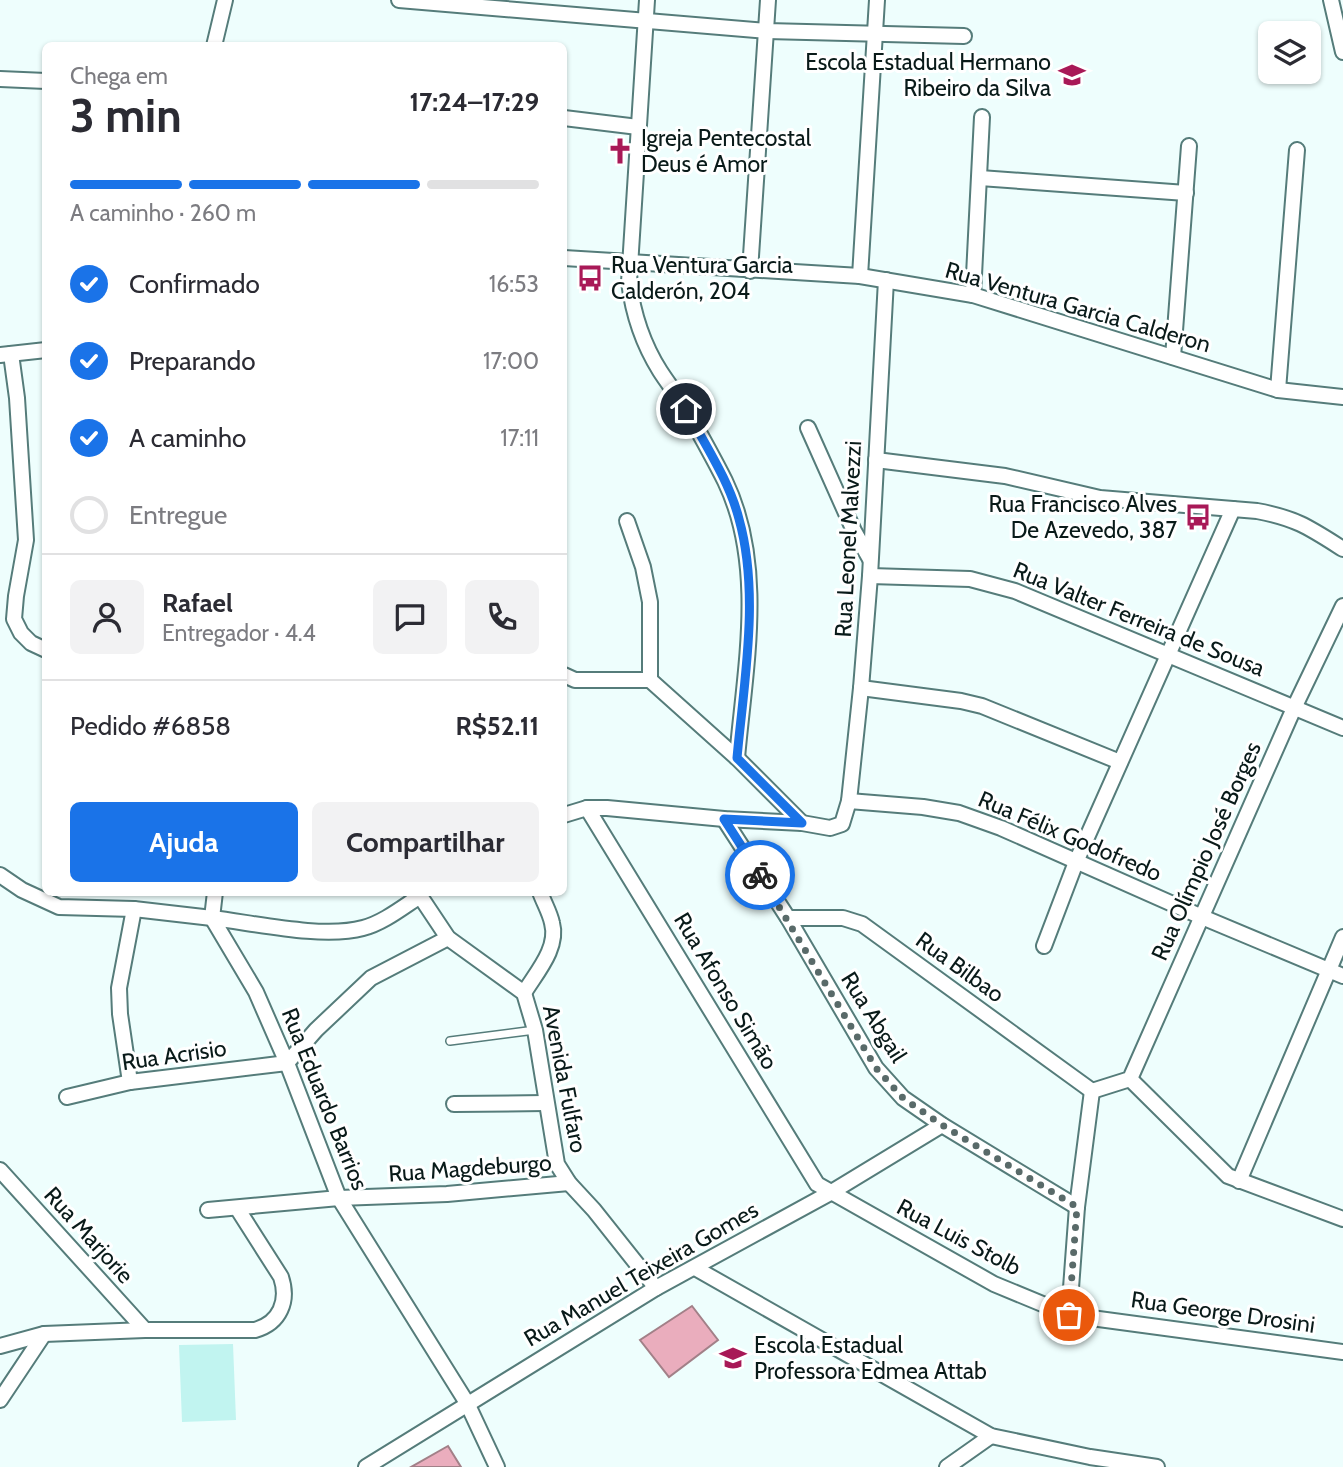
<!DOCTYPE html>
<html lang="pt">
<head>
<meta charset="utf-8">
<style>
  body { margin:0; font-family:Cabin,sans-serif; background:#f2f2f3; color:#2b2b33; height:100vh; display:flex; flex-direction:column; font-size:26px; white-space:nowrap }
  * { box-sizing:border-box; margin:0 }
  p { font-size:23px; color:#7c7c81 }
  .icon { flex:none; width:38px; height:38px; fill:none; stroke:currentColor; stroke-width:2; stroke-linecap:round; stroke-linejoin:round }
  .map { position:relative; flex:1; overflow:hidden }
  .panel { position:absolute; left:42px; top:42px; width:525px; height:854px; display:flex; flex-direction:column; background:#fff; border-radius:10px; box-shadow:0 2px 5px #0004 }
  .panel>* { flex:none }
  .buttons { position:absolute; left:1258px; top:21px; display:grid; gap:14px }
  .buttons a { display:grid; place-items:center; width:63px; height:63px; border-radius:10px; background:#fff; box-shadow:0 2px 5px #0004; font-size:35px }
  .pin { position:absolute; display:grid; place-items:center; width:60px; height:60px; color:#fff; margin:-30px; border:4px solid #fff; border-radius:50%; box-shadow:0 2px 7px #0007 }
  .courier { position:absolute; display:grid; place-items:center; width:70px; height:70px; margin:-35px; border:5px solid #1a73e8; border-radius:50%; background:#fff; color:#222; box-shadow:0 2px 9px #0007 }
  .head em { font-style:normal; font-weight:800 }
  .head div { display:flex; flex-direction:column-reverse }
  .head { display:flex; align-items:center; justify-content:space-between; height:119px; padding:0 28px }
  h1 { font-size:46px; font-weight:800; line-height:52px }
  .bar { display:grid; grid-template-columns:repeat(4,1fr); gap:10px 7px; align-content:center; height:84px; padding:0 28px }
  .bar i { height:9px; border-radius:5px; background:#e1e1e2 }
  .bar .active { background:#1a73e8 }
  .bar p { grid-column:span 4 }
  .line { display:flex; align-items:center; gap:18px; padding:0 28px; border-top:2px solid #e1e1e2 }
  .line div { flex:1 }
  .round { display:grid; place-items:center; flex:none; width:74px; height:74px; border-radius:10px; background:#f2f2f3 }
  ol { padding:0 28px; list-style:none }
  li { display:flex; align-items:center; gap:21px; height:77px }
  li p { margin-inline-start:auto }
  li .icon { padding:7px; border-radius:50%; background:#1a73e8; color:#fff; stroke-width:4 }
  li:last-child { color:#7c7c81 }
  li i { width:38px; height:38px; border:4px solid #e1e1e2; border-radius:50% }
  .action { display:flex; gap:14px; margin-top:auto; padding:14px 28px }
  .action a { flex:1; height:80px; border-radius:10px; background:#1a73e8; color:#fff; font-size:28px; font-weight:800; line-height:80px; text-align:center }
  .action a+a { background:#f2f2f3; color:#2b2b33 }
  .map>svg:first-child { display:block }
  .green { fill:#c1f4f0 }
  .building { fill:#eaadbd; stroke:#a28088; stroke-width:2 }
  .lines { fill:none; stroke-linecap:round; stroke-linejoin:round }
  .service-casing { stroke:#557c7a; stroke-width:10 }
  .minor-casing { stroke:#557c7a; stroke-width:18 }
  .service { stroke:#fff; stroke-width:7 }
  .minor { stroke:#fff; stroke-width:14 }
  .done { stroke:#596a69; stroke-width:7; stroke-dasharray:0 12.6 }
  .route { stroke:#1a73e8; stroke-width:9 }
  .labels { text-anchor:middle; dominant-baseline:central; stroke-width:6; stroke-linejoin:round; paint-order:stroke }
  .poi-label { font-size:23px; fill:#091a19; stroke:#fff; text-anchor:start }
  .street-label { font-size:23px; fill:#091a19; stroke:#fff }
</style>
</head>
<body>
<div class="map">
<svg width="1343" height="1467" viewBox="0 0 1343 1467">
  <rect width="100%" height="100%" fill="#eefefd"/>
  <polygon class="green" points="233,1344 236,1420 182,1422 179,1345"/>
  <g class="building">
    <polygon points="692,1306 718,1340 669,1377 640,1340"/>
    <polygon points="448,1446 461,1467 411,1467"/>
  </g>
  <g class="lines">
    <g class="service-casing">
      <polyline id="service" points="450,1041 535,1030"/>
    </g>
    <g class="minor-casing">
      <g id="minor">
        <polyline points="399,0 767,31 964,36"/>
        <path d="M647 0 629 282C633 314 643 344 660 371 669 385 679 397 687 411 700 434 713 457 725 481 766 566 745 667 737 758"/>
        <polyline points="1331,0 1343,52"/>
        <polyline points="214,46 225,0"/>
        <polyline points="0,79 46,81"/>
        <polyline points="564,118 638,127"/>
        <polyline points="980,178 1186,193"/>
        <polyline points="564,258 860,276 973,295 1278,390 1343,397"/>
        <polyline points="750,271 768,0"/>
        <polyline points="860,276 877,0"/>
        <polyline points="973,295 982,117"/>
        <polyline points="11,354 17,398 26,540 16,596 14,619 21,633 31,643 46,650"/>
        <polyline points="0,355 46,350"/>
        <polyline points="1173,357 1189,146"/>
        <polyline points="1278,390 1297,150"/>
        <polyline points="808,428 854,531 870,559"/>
        <path d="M876 460 1005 476 1100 498 1257 511C1296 518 1310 528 1343 549"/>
        <polyline points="627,521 643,567 650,602 650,680"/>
        <polyline points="870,576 970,579 1015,591 1343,728"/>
        <polyline points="564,675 575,680 650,680 737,758 802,823"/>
        <polyline points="861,688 961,701 982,706 1120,762"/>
        <polyline points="849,801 923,807 959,813 1001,828 1202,917 1343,976"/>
        <polyline points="587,808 817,1184 994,1284 1069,1315 1343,1352"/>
        <polyline points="564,815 587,808 607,808 724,819 802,823 830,828 842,824 849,801 861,688 870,576 886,280"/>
        <polyline points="724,819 788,918 876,1068 903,1098 942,1125 1077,1207"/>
        <polyline points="0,875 22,890 59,907 134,909 212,918 215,892"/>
        <polyline points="421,892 420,896 448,938 524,993 535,1030 557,1164 569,1183 594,1210 656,1288"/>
        <polyline points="212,918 256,992 287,1063 339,1198 467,1403 497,1467"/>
        <path d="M212 918C254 923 323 939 363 928 383 923 403 907 420 896"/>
        <polyline points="788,918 843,918 862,924 1092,1091"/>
        <polyline points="1044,946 1076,862 1233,509"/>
        <path d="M524 993C536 973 559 948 552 923 550 913 544 903 540 892"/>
        <polyline points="1130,1079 1228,1176 1343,1219"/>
        <polyline points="130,1082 120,1014 119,988 134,909"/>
        <polyline points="1092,1091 1130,1079 1294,708 1343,606"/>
        <polyline points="67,1097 130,1082 287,1063 316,1030 371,978 448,938"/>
        <polyline points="454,1104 545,1103"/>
        <polyline points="0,1170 145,1330"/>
        <polyline points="1239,1181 1343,937"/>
        <polyline points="208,1210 339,1198 447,1194 569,1183"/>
        <polyline points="695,1268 991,1436 1090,1457 1157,1467"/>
        <polyline points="1069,1315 1077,1207 1092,1091"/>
        <path d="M0 1346 44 1334 145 1330H255C280 1323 289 1301 281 1277L237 1208"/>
        <polyline points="0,1400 44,1334"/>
        <polyline points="366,1467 656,1288 830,1193 942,1125"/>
        <polyline points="947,1467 991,1436"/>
      </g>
    </g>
    <use href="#service" class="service"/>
    <use href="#minor" class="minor"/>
  </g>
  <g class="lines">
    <polyline class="done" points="760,875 876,1068 903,1098 942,1125 1077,1207 1069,1315"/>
    <path class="route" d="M686 409C705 445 729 480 739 519 760 594 744 681 737 758L802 823 724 819 760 875"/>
  </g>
  <defs>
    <g id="school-bare" transform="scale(2.1)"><path d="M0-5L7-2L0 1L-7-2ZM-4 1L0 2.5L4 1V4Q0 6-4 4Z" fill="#a81957" stroke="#fff" stroke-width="2.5" paint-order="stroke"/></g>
    <g id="church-bare" transform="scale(2.1)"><path d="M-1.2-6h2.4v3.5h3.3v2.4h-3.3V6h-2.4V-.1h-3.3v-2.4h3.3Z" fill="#a81957" stroke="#fff" stroke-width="2.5" paint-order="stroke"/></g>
    <g id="bus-bare" transform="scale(2.1)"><path d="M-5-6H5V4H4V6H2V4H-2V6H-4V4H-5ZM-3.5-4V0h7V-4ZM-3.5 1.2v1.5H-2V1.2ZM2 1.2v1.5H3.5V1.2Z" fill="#a81957" stroke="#fff" stroke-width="2.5" paint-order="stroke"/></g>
  </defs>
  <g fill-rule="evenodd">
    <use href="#school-bare" x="1072" y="75"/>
    <use href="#church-bare" x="620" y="151"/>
    <use href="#bus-bare" x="590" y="278"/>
    <use href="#bus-bare" x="1198" y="517"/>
    <use href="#school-bare" x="733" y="1358"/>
  </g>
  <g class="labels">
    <g class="poi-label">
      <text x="1051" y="62" text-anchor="end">Escola Estadual Hermano<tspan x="1051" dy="26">Ribeiro da Silva</tspan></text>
      <text x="641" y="138">Igreja Pentecostal<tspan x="641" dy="26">Deus é Amor</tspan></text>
      <text x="611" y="265">Rua Ventura Garcia<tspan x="611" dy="26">Calderón, 204</tspan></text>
      <text x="1177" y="504" text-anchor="end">Rua Francisco Alves<tspan x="1177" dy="26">De Azevedo, 387</tspan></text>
      <text x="754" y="1345">Escola Estadual<tspan x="754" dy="26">Professora Edmea Attab</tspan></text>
    </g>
    <g class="street-label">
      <text transform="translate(1078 307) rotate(16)">Rua Ventura Garcia Calderon</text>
      <text transform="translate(848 539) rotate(-87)">Rua Leonel Malvezzi</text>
      <text transform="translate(1139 619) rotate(22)">Rua Valter Ferreira de Sousa</text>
      <text transform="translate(1070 836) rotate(23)">Rua Félix Godofredo</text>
      <text transform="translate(1206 851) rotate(-66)">Rua Olímpio José Borges</text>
      <text transform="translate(960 967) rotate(36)">Rua Bilbao</text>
      <text transform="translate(726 991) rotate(59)">Rua Afonso Simão</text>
      <text transform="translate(874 1017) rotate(58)">Rua Abgail</text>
      <text transform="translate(174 1055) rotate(-8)">Rua Acrisio</text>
      <text transform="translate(565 1079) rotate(79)">Avenida Fulfaro</text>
      <text transform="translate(325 1099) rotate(68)">Rua Eduardo Barrios</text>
      <text transform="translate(470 1168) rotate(-4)">Rua Magdeburgo</text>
      <text transform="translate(89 1235) rotate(48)">Rua Marjorie</text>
      <text transform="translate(959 1237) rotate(28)">Rua Luis Stolb</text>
      <text transform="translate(641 1274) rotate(-30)">Rua Manuel Teixeira Gomes</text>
      <text transform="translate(1223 1312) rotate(8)">Rua George Drosini</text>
    </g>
  </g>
</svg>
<div class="buttons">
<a><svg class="icon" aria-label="layers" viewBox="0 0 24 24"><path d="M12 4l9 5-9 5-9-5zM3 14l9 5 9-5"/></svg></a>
</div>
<div class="pin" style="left:1069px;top:1315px;background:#ea580c"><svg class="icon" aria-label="bag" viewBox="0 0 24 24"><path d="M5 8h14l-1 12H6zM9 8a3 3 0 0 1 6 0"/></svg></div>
<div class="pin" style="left:686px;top:409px;background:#1f2937"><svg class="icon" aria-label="home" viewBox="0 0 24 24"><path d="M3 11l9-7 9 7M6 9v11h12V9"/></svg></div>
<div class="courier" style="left:760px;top:875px"><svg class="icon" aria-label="bike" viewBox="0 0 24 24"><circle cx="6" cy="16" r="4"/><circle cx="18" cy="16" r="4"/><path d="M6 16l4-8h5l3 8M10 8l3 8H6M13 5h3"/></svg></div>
<section class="panel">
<div class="head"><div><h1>3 min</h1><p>Chega em</p></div><em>17:24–17:29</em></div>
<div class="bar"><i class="active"></i><i class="active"></i><i class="active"></i><i></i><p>A caminho · 260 m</p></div>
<ol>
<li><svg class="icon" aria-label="check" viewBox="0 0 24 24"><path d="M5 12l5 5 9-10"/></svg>Confirmado<p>16:53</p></li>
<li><svg class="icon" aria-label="check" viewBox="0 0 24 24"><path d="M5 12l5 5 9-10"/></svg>Preparando<p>17:00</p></li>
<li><svg class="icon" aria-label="check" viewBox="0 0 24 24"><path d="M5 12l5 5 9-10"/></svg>A caminho<p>17:11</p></li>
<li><i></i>Entregue</li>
</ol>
<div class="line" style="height:126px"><a class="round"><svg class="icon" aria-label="person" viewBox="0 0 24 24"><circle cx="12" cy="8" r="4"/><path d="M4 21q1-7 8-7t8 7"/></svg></a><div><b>Rafael</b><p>Entregador · 4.4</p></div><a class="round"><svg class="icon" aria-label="chat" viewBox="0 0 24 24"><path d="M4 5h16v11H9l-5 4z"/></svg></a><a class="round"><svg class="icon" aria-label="phone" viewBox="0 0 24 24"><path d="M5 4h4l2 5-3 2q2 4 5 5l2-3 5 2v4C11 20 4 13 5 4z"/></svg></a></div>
<div class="line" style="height:91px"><div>Pedido #6858</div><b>R$52.11</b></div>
<div class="action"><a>Ajuda</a><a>Compartilhar</a></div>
</section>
</div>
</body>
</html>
